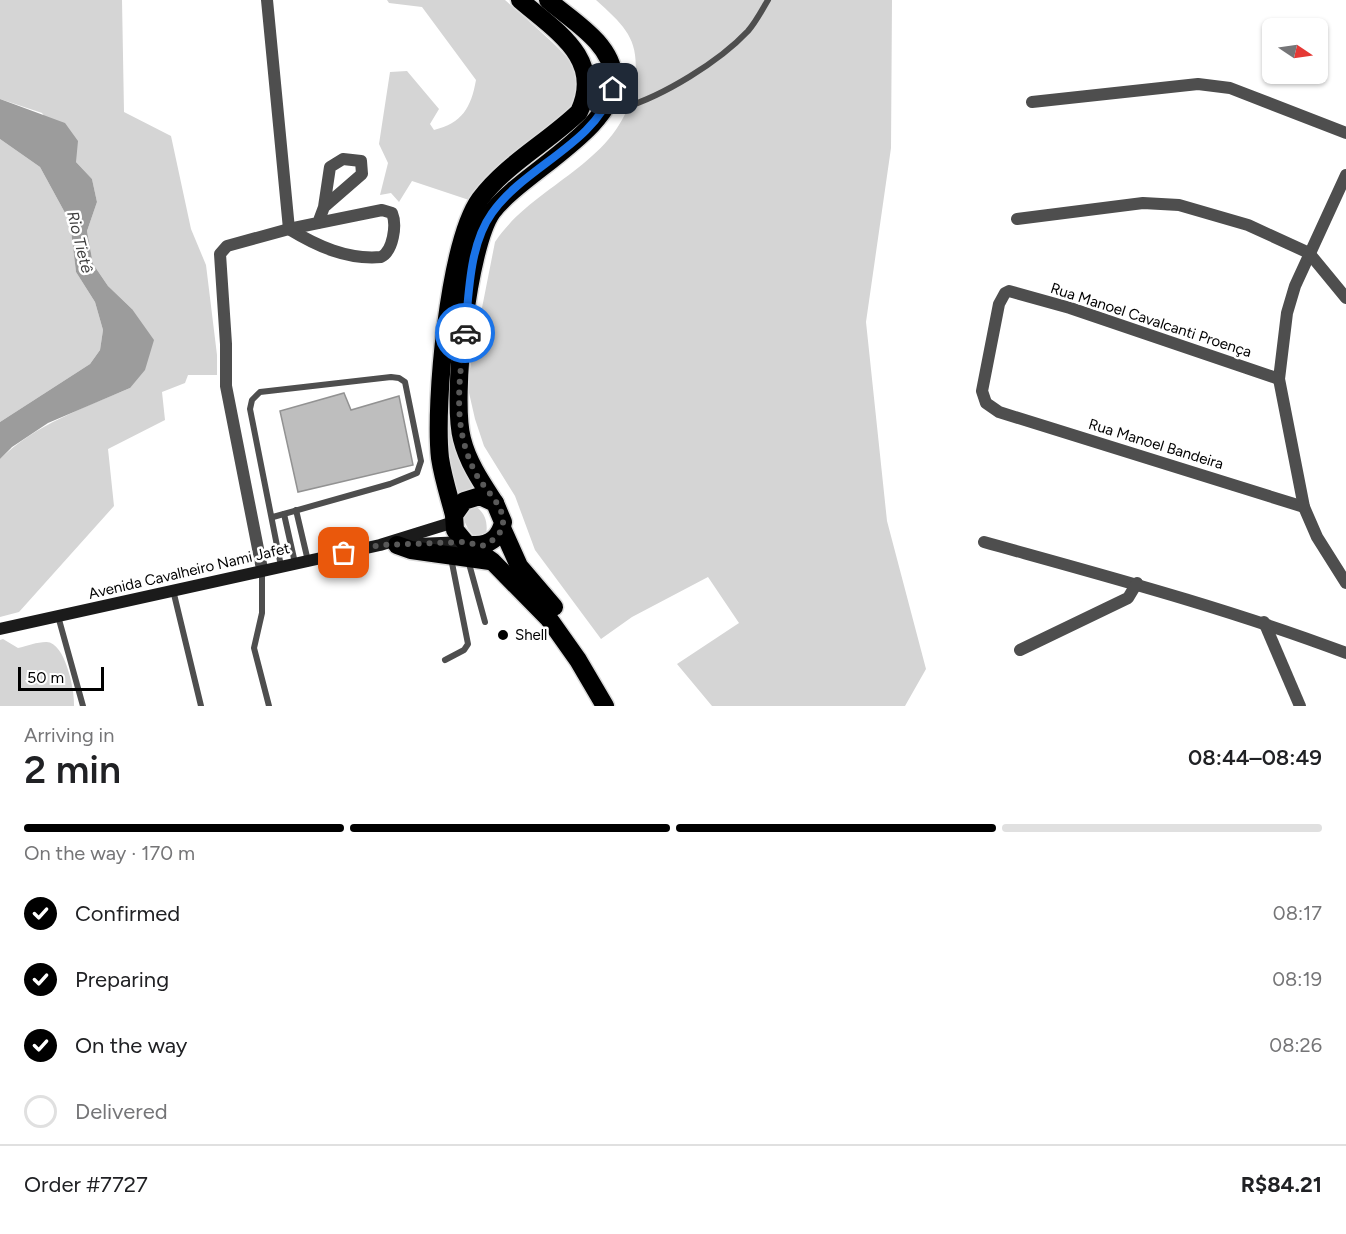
<!DOCTYPE html>
<html lang="en">
<head>
<meta charset="utf-8">
<style>
  body { margin:0; font-family:Figtree,sans-serif; background:#f6f6f6; color:#202124; height:100vh; display:flex; flex-direction:column; font-size:22px; white-space:nowrap }
  * { box-sizing:border-box; margin:0 }
  p { font-size:20px; color:#757577 }
  .icon { flex:none; width:33px; height:33px; fill:none; stroke:currentColor; stroke-width:2; stroke-linecap:round; stroke-linejoin:round }
  .map { position:relative; height:706px; overflow:hidden }
  .details { display:flex; flex-direction:column; background:#fff; flex:1 }
  .details>* { flex:none }
  .needle { width:39px; rotate:103deg }
  .buttons { position:absolute; left:1262px; top:18px; display:grid; gap:12px }
  .buttons a { display:grid; place-items:center; width:66px; height:66px; border-radius:9px; background:#fff; box-shadow:0 2px 4px #0004; font-size:30px }
  .scale { position:absolute; left:18px; bottom:15px; width:86px; box-sizing:border-box; padding-left:6px; border:3px solid #000; border-top:0; font-size:16px; line-height:21px; white-space:nowrap; color:#000; -webkit-text-stroke:4px #fff; paint-order:stroke }
  .pin { position:absolute; display:grid; place-items:center; width:51px; height:51px; color:#fff; margin:-26px; border-radius:12px; box-shadow:0 3px 9px #0006 }
  .courier { position:absolute; display:grid; place-items:center; width:60px; height:60px; margin:-30px; border:4px solid #1a73e8; border-radius:50%; background:#fff; color:#222; box-shadow:0 2px 8px #0007 }
  .headline em { font-style:normal; font-weight:600 }
  .headline div { display:flex; flex-direction:column-reverse }
  .headline { display:flex; align-items:center; justify-content:space-between; height:102px; padding:0 24px }
  h1 { font-size:39px; font-weight:600; line-height:45px }
  .bar { display:grid; grid-template-columns:repeat(4,1fr); gap:9px 6px; align-content:center; height:72px; padding:0 24px }
  .bar i { height:8px; border-radius:4px; background:#e0e0e0 }
  .bar .current { background:#000 }
  .bar p { grid-column:span 4 }
  .line { display:flex; align-items:center; gap:15px; padding:0 24px; border-top:2px solid #e0e0e0 }
  .line div { flex:1 }
  ol { padding:0 24px; list-style:none }
  li { display:flex; align-items:center; gap:18px; height:66px }
  li p { margin-inline-start:auto }
  li .icon { padding:6px; border-radius:50%; background:#000; color:#fff; stroke-width:4 }
  li:last-child { color:#757577 }
  li i { width:33px; height:33px; border:3px solid #e0e0e0; border-radius:50% }
  .map>svg:first-child { display:block }
  .green { fill:#d5d5d5 }
  .water { fill:#9c9c9c }
  .building { fill:#bebebe; stroke:#929292; stroke-width:1.5 }
  .lines { fill:none; stroke-linecap:round; stroke-linejoin:round }
  .highway-casing { stroke:#dbdbdb; stroke-width:21 }
  .lane { stroke:#4e4e4e; stroke-width:6 }
  .street { stroke:#4e4e4e; stroke-width:12 }
  .secondary { stroke:#1b1b1b; stroke-width:12 }
  .highway { stroke:#000; stroke-width:18 }
  .done { stroke:#595959; stroke-width:6; stroke-dasharray:0 10.8 }
  .route { stroke:#1a73e8; stroke-width:8 }
  .poi-dot { fill:#000; stroke:#fff; stroke-width:2 }
  .labels { text-anchor:middle; dominant-baseline:central; stroke-width:5; stroke-linejoin:round; paint-order:stroke }
  .street-label { font-size:15px; fill:#000; stroke:#fff }
  .poi-label { font-size:15px; fill:#000; stroke:#fff; text-anchor:start }
  .water-label { font-size:16px; font-style:italic; fill:#3d3d3d; stroke:#fff }
</style>
</head>
<body>
<div class="map">
<svg width="1346" height="706" viewBox="0 0 1346 706">
  <rect width="100%" height="100%" fill="#fff"/>
  <g class="green">
    <path d="M0 0H122L124 112 171 136 191 229 206 265 217 355V375H188L185 383 162 392 165 420 108 449 114 506 19 612 0 617V459C36 424 84 408 130 388L132 309 108 286 93 264 87 231 97 202 92 179 76 162 42 113 0 99Z"/>
    <path d="M387 0H505C520 14 571 55 577 72 582 89 576 101 566 115L469 200 412 181 399 202 391 193 380 195 388 163 379 144 390 72 407 71 439 109 430 124 434 130C462 123 471 108 476 80L422 7 389 3Z"/>
    <path d="M596 0H892L891 148 866 322 887 521 926 669 905 706H712L677 664 739 623 708 577 632 617 601 639 535 550 515 496 484 446 475 419 467 384 495 242C534 183 622 163 634 85 641 41 627 28 596 0Z"/>
    <polygon points="0,139 40,167 70,222 76,272 95,302 103,330 100,350 90,364 0,422"/>
    <polygon points="449,385 453,439 478,491 457,497 446,440"/>
    <path d="M474 505C486 513 488 523 486 536L476 539 468 529 463 518 464 511Z"/>
    <path d="M3 639 18 648C27 646 37 642 46 642 65 641 75 691 74 706H0V640Z"/>
  </g>
  <polygon class="water" points="0,99 65,123 78,141 76,162 92,179 97,202 87,231 93,264 108,286 132,309 154,340 145,370 130,388 48,423 12,447 0,459 0,422 90,364 100,350 103,330 95,302 76,272 70,222 40,167 0,139"/>
  <polygon class="building" points="344,393 351,410 399,396 413,465 298,492 280,411"/>
  <g class="lines">
    <g class="highway-casing">
      <g id="highway">
        <path d="M495 503C482 483 468 463 462 439 451 398 468 246 492 212 520 174 618 127 614 78 611 42 572 21 548 0"/>
        <path d="M454 515C449 496 443 478 440 458 434 404 449 242 480 199 506 164 548 142 579 112 604 59 556 31 520 0"/>
        <polyline points="502,528 519,566 554,607"/>
        <polyline points="397,545 411,550 490,561"/>
        <path d="M473 545C489 546 500 538 503 522L495 503 480 496 464 501 454 515 455 530 465 542 492 561 549 619 578 660 605 706"/>
      </g>
    </g>
    <g class="lane">
      <path d="M609 101 623 108C663 96 719 62 748 31 756 22 762 10 768 0"/>
      <polyline points="296,510 308,561"/>
      <polyline points="284,514 295,563"/>
      <polyline points="273,517 390,484 417,473 421,461 405,382 399,378 391,377 260,392 252,400 250,409 281,566"/>
      <polyline points="468,560 485,622"/>
      <polyline points="262,569 262,613 254,648 269,706"/>
      <polyline points="173,590 201,706"/>
      <polyline points="58,616 83,706"/>
      <polyline points="445,660 464,650 468,644 451,558"/>
    </g>
    <g class="street">
      <polyline points="267,0 289,229"/>
      <polyline points="1032,102 1198,84 1230,88 1346,133"/>
      <polyline points="1346,175 1295,286 1287,313 1279,379 1304,507 1317,537 1346,583"/>
      <polyline points="1017,219 1143,203 1179,205 1248,225 1309,253 1346,298"/>
      <path d="M289 229C317 246 347 260 381 257 393 251 397 225 392 213L382 210 318 223"/>
      <polyline points="1279,379 1070,308 1009,291 1005,293 999,304 982,391 986,403 999,412 1304,507"/>
      <path d="M984 542C1106 576 1227 608 1346 653"/>
      <polyline points="262,569 226,386 226,344 220,254 227,246 289,229 318,223 324,207 330,167 343,159 361,161 362,174 324,207"/>
      <polyline points="1264,622 1300,706"/>
      <polyline points="1020,650 1128,598 1137,583"/>
    </g>
    <g class="secondary">
      <polyline points="417,544 465,542"/>
      <polyline points="0,629 380,545 454,522"/>
    </g>
    <use href="#highway" class="highway"/>
  </g>
  <g class="lines">
    <path class="done" d="M344 553 380 545 465 542 482 546C494 541 504 533 503 519 501 502 482 487 475 472 452 427 459 381 465 333"/>
    <path class="route" d="M465 333C469 294 469 245 492 213 525 166 594 145 613 89"/>
  </g>
  <circle class="poi-dot" cx="503" cy="635" r="6"/>
  <g class="labels">
    <g class="street-label">
      <text transform="translate(1151 320) rotate(18)">Rua Manoel Cavalcanti Proença</text>
      <text transform="translate(1156 444) rotate(17)">Rua Manoel Bandeira</text>
      <text transform="translate(189 571) rotate(-13)">Avenida Cavalheiro Nami Jafet</text>
    </g>
    <g class="poi-label">
      <text x="515" y="635">Shell</text>
    </g>
    <g class="water-label">
      <text transform="translate(80 242) rotate(76)">Rio Tietê</text>
    </g>
  </g>
</svg>
<div class="buttons">
<a><svg class="needle" viewBox="-14 -14 28 28"><path d="M0-13l5 13h-10z" fill="#e53935"/><path d="M0 13l5-13h-10z" fill="#757577"/></svg></a>
</div>
<div class="scale">50 m</div>
<div class="pin" style="left:344px;top:553px;background:#ea580c"><svg class="icon" aria-label="bag" viewBox="0 0 24 24"><path d="M5 8h14l-1 12H6zM9 8a3 3 0 0 1 6 0"/></svg></div>
<div class="pin" style="left:613px;top:89px;background:#1f2937"><svg class="icon" aria-label="home" viewBox="0 0 24 24"><path d="M3 11l9-7 9 7M6 9v11h12V9"/></svg></div>
<div class="courier" style="left:465px;top:333px"><svg class="icon" aria-label="car" viewBox="0 0 24 24"><path d="M5 17H2v-5l4-1 3-4h7l3 4 3 1v5h-3M9 17h6M6 11h13"/><circle cx="7" cy="17" r="2"/><circle cx="17" cy="17" r="2"/></svg></div>
</div>
<section class="details">
<div class="headline"><div><h1>2 min</h1><p>Arriving in</p></div><em>08:44–08:49</em></div>
<div class="bar"><i class="current"></i><i class="current"></i><i class="current"></i><i></i><p>On the way · 170 m</p></div>
<ol>
<li><svg class="icon" aria-label="check" viewBox="0 0 24 24"><path d="M5 12l5 5 9-10"/></svg>Confirmed<p>08:17</p></li>
<li><svg class="icon" aria-label="check" viewBox="0 0 24 24"><path d="M5 12l5 5 9-10"/></svg>Preparing<p>08:19</p></li>
<li><svg class="icon" aria-label="check" viewBox="0 0 24 24"><path d="M5 12l5 5 9-10"/></svg>On the way<p>08:26</p></li>
<li><i></i>Delivered</li>
</ol>
<div class="line" style="height:78px"><div>Order #7727</div><b>R$84.21</b></div>
</section>
</body>
</html>
